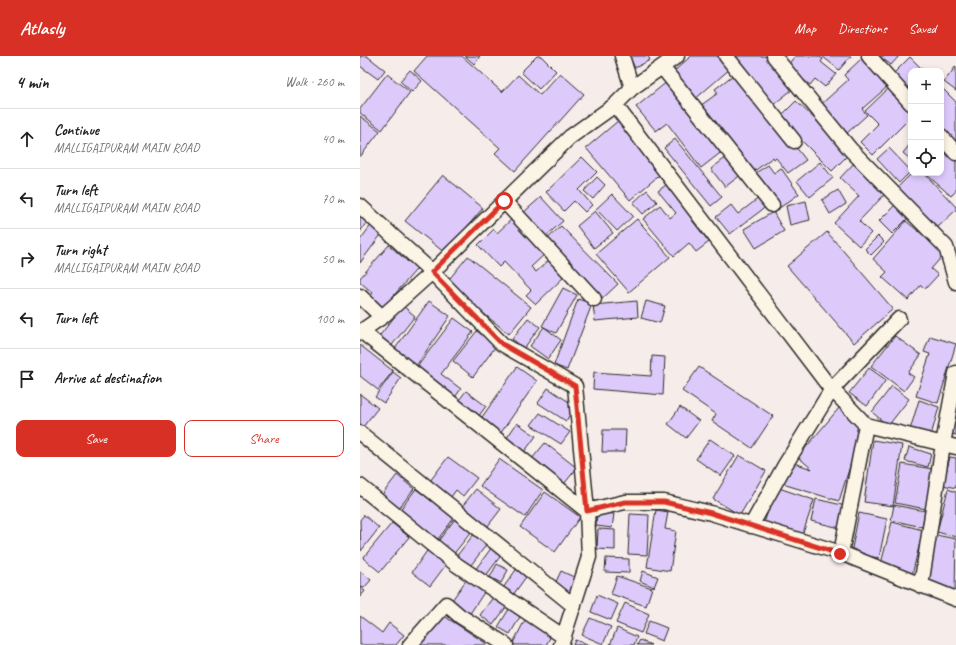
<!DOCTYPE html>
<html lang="en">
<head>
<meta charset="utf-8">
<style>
  :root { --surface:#fff; --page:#f2f2f2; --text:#202124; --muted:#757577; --line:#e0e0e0; --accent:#d93025 }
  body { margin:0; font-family:Caveat,sans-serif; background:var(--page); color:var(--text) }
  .controls { position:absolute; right:12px; top:12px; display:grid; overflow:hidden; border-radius:8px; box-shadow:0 2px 6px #0003 }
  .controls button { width:36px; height:36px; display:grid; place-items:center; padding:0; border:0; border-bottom:1px solid var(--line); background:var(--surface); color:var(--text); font:20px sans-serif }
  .stop { position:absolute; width:12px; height:12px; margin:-9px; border:3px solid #d93025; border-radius:50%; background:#fff }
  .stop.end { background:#d93025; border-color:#fff; box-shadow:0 1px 4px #0008 }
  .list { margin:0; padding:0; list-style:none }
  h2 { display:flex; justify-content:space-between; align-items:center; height:52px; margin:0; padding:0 16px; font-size:17px }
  h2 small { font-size:13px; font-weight:400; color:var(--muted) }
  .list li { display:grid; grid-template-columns:26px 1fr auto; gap:12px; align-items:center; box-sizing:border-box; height:60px; padding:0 16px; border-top:1px solid var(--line) }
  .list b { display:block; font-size:15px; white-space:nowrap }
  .list p { margin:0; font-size:13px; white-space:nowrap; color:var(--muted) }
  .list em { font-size:13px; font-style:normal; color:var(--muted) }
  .actions { display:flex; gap:8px; padding:12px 16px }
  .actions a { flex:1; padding:9px 0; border:1px solid var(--accent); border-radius:8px; text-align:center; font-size:14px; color:var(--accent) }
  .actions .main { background:var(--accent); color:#fff }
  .icon { flex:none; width:22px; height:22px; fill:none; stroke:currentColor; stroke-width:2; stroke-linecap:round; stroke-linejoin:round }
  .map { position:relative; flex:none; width:596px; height:589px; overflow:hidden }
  header { display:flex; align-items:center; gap:24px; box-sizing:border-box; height:56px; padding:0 20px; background:var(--accent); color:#fff }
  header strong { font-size:19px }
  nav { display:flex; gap:22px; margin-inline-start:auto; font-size:14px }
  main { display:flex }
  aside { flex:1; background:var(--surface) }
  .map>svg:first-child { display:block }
</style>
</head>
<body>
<header>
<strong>Atlasly</strong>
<nav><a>Map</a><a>Directions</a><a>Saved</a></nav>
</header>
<main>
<aside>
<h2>4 min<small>Walk · 260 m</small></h2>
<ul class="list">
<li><svg class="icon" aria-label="ahead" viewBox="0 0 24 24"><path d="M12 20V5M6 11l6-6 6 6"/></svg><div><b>Continue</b><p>MALLIGAIPURAM MAIN ROAD</p></div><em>40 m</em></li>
<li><svg class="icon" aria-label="left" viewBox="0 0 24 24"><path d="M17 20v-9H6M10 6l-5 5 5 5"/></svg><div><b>Turn left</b><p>MALLIGAIPURAM MAIN ROAD</p></div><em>70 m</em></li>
<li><svg class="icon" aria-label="right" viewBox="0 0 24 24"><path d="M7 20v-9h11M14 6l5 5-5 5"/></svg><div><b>Turn right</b><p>MALLIGAIPURAM MAIN ROAD</p></div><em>50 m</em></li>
<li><svg class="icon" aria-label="left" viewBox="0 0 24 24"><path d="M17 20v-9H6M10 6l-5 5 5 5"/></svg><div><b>Turn left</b></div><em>100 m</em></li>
<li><svg class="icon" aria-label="arrive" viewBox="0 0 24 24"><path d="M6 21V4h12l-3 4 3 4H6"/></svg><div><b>Arrive at destination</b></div></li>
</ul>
<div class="actions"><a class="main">Save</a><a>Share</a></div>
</aside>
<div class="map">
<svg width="596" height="589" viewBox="0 0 596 589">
  <rect width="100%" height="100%" fill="#f6ece9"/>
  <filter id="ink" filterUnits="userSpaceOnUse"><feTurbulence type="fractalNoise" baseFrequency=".025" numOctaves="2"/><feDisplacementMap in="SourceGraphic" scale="8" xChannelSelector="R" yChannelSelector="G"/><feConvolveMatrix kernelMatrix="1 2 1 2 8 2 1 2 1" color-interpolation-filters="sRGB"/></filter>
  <g filter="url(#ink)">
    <path fill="#ddcafb" stroke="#2b2b2b" d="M0 0H7L25 14 18 23 0 10Z
      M67 0H102L142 36 158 19 180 39 200 17 224 38 155 115 135 97 140 92 54 15Z
      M105 0H120L114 8Z
      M177 0H181L196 15 179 33 161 16Z
      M269 0H288L290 4 275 12Z
      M331 0H361L371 12 334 44 312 17Z
      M371 0H405L433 33 413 49Z
      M435 0H458L463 3 461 6 476 18 465 31 455 23 450 29 427 10Z
      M462 0H491L479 14Z
      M519 0H539L531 9Z
      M550 1 564 15H551V41L530 21Z
      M501 3 527 31 502 53 507 59 487 77 469 56 458 51 488 24 484 19Z
      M596 10V35L584 26Z
      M50 14 62 25 52 36 40 25Z
      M377 16 446 104 428 117 416 102 414 103 413 101 392 117 340 50 358 37 355 33Z
      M27 18 50 36 22 74 0 57V53Z
      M308 25 364 94 341 112 307 67 296 75 276 51Z
      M530 31 539 44 551 56V61L513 99 500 86 518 68 505 55Z
      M581 31 596 46V85L581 70Z
      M436 45 490 97 472 115 419 62Z
      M0 60 20 75 0 101Z
      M259 64 303 116 270 144 226 92Z
      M315 83 362 141 351 150 304 92Z
      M551 87V104L543 97Z
      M581 87 596 101V135L591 140 565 117H581Z
      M529 92 551 115 539 127 517 103Z
      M368 100 382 118 365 131 351 113Z
      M222 101 237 116 219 134 232 149 225 156 214 145 204 155 186 136Z
      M460 106 473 122 450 141 437 125Z
      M495 106 527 136 499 165 511 177 499 190 474 167 499 140 480 122Z
      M408 109 414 117 421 112 439 138 418 153 394 118Z
      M552 117H564L596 151V154L577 172 538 131Z
      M83 119 123 152 85 197 45 165Z
      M237 121 245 129 233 143 224 135Z
      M310 126 337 158 331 163 349 186 336 196 329 187 314 200 283 163 300 149 310 162 316 157 298 135Z
      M287 134 297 146 283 158 273 147Z
      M478 134 486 148 470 158 462 144Z
      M252 138 273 160 257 175 236 153Z
      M181 141 203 165 185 181 163 157Z
      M400 141 407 150 370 178 356 161 371 149 378 158Z
      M446 145 450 164 430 169 426 150Z
      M536 148 549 161 532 178 519 165Z
      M0 154 10 161 0 176Z
      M235 155 253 177 234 192 217 170Z
      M413 156 424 175 396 192 384 173Z
      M153 162 187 196 171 211 176 216 191 202 207 218 176 248 166 239 171 234 144 206 139 211 118 189 134 173 137 177Z
      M277 163 310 201 269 236 236 198Z
      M546 165 585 197 571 213 578 219 565 233 561 229 548 244 522 221 527 216 513 203Z
      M12 168 23 176 0 207V184Z
      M201 170 258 228 242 243 185 185Z
      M467 176 533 253 494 287 427 210Z
      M518 180 524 186 511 199 505 193Z
      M29 189 48 206 52 201 61 208 23 252 10 241 13 237 0 226V222Z
      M108 200 171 251 149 278 86 227Z
      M203 232 217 239 196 277 182 270Z
      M218 243 232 248 207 314 194 309Z
      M69 245 90 260 54 313 32 297Z
      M277 245 278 261 235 265 233 249Z
      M286 245 305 250 300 267 281 262Z
      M43 250 55 260 29 293 17 283Z
      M94 262 113 276 81 318 101 333 93 344 54 315Z
      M168 262 180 271 164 292 152 283Z
      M184 271 201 284 188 303 170 290Z
      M117 275 136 290 113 321 93 305Z
      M535 280 561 299 548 317 554 321 544 335 511 310Z
      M570 280 596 288 578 347 556 340 570 298 564 296Z
      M0 289 33 315 18 334 0 320Z
      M292 300 305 301 303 339 233 333 234 316 291 320Z
      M157 311 177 325 140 378 120 364Z
      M339 311 413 360 392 392 352 365 356 358 322 335Z
      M509 312 526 324 507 350 489 337Z
      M33 316 41 322 24 347 15 341Z
      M532 330 549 343 528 370 512 356Z
      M188 332 215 350 206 365 178 347Z
      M106 335 126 350 116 364 96 348Z
      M0 338 18 352 2 372 0 370Z
      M559 344 579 351 570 383 549 377Z
      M320 351 339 365 326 382 308 368Z
      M479 352 502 372 479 445 426 429 423 426 434 407 452 413 438 401Z
      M596 353V379L591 378Z
      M180 357 210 376 201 388 171 369Z
      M157 367 176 380 162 399 144 386Z
      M243 374H266L265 396H242Z
      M350 383 375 400 361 420 336 403Z
      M513 384 542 389 533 450 504 446Z
      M185 387 217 412 204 428 171 404Z
      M549 391 571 398 568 411 545 405Z
      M379 399 406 415 380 459 353 443Z
      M88 401 117 422 103 440 96 434 88 445 67 429Z
      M590 401 596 402V432L583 429Z
      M139 403 183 434 165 461 120 430Z
      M542 408 573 413 566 453 535 447Z
      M37 419 54 433 38 453 21 440Z
      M416 431 454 444 442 480 404 467Z
      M56 433 94 462 78 483 39 455Z
      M116 433 141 453 124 475 100 453Z
      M588 433 596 436V481L577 476Z
      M185 436 220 461 195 496 160 471Z
      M456 443 486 450 480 472 451 465Z
      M534 449 565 455 562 471 531 464Z
      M296 454 308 456 305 473 316 475 310 515 287 511Z
      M237 457 254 458 252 472 236 470Z
      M499 457 527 463 519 502 491 497Z
      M270 458 289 459 287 499 268 498Z
      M4 459 19 472 1 495 0 464Z
      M95 463 112 475 92 500 76 488Z
      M532 466 563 474 552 519 520 511Z
      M32 467 49 481 20 516 3 502Z
      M238 473 255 474V494L237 493Z
      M114 478 127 488 108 513 95 502Z
      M576 479 596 483 595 535 566 529Z
      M132 491 142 498 125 521 115 514Z
      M69 492 88 506 70 530 52 516Z
      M246 502 269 503V517L245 516Z
      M137 508 148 514 141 527 130 521Z
      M158 511 168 518 153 539 143 532Z
      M0 515 11 524 4 532 0 529Z
      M201 515 216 522 208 540 193 532Z
      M283 515 298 521 294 531 280 525Z
      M109 520 127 532 109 559 90 547Z
      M257 520 292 532 286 550 251 538Z
      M0 531 5 535 0 541Z
      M237 539 258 548 251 564 231 556Z
      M134 540 147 550 133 569 120 559Z
      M265 547 289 558 281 577 256 567Z
      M149 553 160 561 150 578 138 571Z
      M81 558 127 588 126 589H60Z
      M0 560 22 577 29 567 44 579 36 589H0Z
      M166 562 193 576 186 589H152Z
      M230 562 251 571 243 588 222 579Z
      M289 565 307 572 302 585 284 578Z
      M257 572 277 581 274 589H250Z
      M215 584 229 589H213Z
      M280 584 291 589H277Z"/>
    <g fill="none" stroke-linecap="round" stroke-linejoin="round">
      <g stroke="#2b2b2b" stroke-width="17">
        <path id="street" d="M366 0 434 85
          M414 0 490 93 586 191 596 226
          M509 0 551 47
          M302 11 412 149
          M272 32 317 0
          M255 49 468 329 506 369 596 391
          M581 80 596 97
          M144 145 234 243
          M0 150 72 216 22 261 0 276
          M0 240 22 261
          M1 275 227 455 265 446H304L351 457 481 497 596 543
          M0 377 214 550
          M0 430 97 509 204 581
          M391 470 425 409 472 333 539 263
          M481 497 506 369
          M561 530 583 388 596 317
          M50 589 86 548 100 560 146 589
          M201 589 229 501 227 455 215 330 142 288 72 216 210 81 255 49 272 32 262 0"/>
      </g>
      <use href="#street" stroke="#fcf5e5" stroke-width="14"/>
    </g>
  </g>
  <g fill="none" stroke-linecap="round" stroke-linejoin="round" filter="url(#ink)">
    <path stroke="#d93025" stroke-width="5" d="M144 145 72 216 142 288 215 330 227 455 265 446H304L351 457 480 498"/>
  </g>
</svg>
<div class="controls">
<button>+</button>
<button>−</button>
<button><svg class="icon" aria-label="locate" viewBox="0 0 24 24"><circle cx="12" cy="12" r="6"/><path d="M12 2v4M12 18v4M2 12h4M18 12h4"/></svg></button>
</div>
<div class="stop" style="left:144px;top:145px"></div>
<div class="stop end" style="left:480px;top:498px"></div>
</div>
</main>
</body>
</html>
